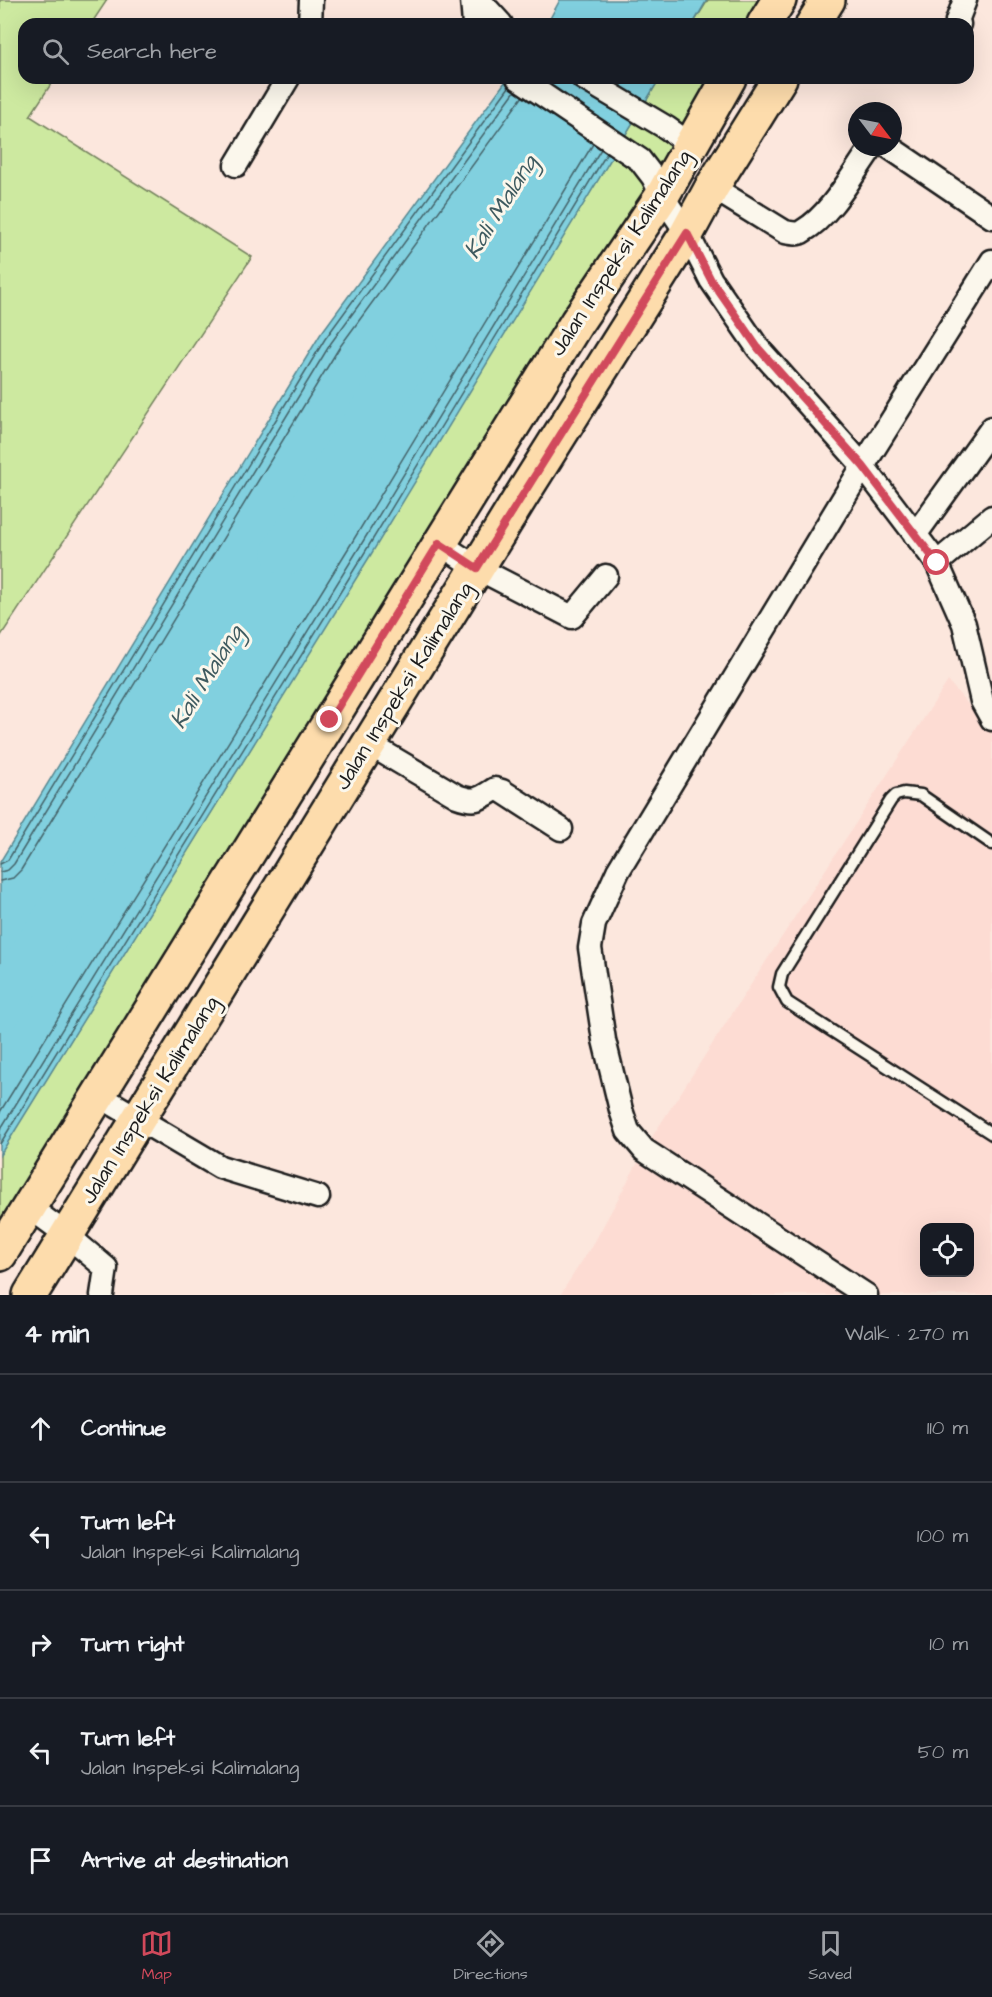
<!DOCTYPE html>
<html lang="en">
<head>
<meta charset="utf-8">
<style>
  :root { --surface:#171b24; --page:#20242c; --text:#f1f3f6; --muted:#9ea1a6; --line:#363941; --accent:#d1495b }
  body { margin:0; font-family:"Architects Daughter",sans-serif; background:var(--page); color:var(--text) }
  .controls { position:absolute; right:18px; bottom:18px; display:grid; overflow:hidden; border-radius:12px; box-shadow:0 6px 24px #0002 }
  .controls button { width:54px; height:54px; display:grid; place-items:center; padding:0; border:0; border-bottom:2px solid var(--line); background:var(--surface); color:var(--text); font:30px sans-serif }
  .compass { position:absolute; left:848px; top:102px; width:54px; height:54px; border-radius:50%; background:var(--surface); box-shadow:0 6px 24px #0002; rotate:122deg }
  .stop { position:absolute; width:18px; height:18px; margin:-14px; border:4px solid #d1495b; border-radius:50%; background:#fff }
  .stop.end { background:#d1495b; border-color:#fff; box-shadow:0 2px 6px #0008 }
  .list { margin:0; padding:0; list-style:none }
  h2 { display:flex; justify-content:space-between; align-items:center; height:78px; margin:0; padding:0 24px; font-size:26px }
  h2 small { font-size:20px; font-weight:400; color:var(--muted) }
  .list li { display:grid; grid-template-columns:39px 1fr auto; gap:18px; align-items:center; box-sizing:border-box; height:108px; padding:0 24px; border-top:2px solid var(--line) }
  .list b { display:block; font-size:22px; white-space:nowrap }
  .list p { margin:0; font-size:20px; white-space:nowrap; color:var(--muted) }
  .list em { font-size:20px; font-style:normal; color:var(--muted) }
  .icon { flex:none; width:33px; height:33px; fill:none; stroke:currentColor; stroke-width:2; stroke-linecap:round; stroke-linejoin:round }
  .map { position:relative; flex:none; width:992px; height:1295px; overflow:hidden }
  .search { position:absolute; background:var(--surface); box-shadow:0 6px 24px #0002; left:18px; right:18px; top:18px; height:66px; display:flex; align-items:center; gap:15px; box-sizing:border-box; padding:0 21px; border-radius:18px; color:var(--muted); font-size:22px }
  .sheet { height:618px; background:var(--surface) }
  nav { display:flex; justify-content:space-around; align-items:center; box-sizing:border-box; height:84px; border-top:2px solid var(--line); background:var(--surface); font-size:16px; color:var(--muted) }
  nav a { display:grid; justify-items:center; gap:3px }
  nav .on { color:var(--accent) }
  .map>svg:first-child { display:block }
</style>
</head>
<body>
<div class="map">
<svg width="992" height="1295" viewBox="0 0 992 1295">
  <rect width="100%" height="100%" fill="#fce7dd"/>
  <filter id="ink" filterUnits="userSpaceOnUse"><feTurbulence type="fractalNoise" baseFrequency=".0167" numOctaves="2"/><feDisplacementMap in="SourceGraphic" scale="12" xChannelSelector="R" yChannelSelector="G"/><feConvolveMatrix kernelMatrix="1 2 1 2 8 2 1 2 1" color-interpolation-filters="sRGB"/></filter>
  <g filter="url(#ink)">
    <path fill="#fddcd3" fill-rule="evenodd" d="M948 681 992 732V1295H560L595 1241 650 1140ZM924 1228H970V1272H924Z"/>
    <path fill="#cde9a0" stroke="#74825e" stroke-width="1.5" d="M0 0H107L91 24H24V78H55L30 116 252 257 0 637Z
      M708 0H779L764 24H693Z
      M660 78H729L0 1253V1154L240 766Z"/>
    <path fill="#81d0df" stroke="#598891" stroke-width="1.5" d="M560 0H707L693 24H547Z
      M508 78H660L370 556 0 1155V862L320 335Z"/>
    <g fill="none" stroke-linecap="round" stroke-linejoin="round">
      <path stroke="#44646a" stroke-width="1.5" d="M0 864 8 860 325 339 509 87
        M0 872 8 870 14 864 331 343 515 91
        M0 881 13 878 21 870 339 348 523 96
        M0 1112 351 544 593 144
        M0 1130 359 548 601 149
        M0 1144 365 552 607 153"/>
      <path stroke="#81d0df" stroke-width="46" d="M285 552 414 346
        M0 1008 122 813"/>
      <g stroke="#1c1c1c" stroke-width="15">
        <path id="service" d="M992 844 921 795 904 793 896 795 891 800 782 974 779 987 787 1002 992 1134"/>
      </g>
      <g stroke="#1c1c1c" stroke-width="27">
        <path id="minor" d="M472 0 474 24
          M479 0 501 24
          M310 24 311 0
          M959 24 957 21 965 0
          M518 78 640 160 653 177 662 196 687 233 711 280 758 348 863 466 937 563 964 624 982 701 992 719
          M583 78 667 128 691 145
          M889 147 992 217
          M236 165 288 78
          M712 187 785 232C791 233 798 235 803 231 831 215 853 173 872 147
          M915 535 992 428
          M439 543 477 568 572 617 606 576
          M937 563 992 517
          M369 744 457 796C476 803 479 799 495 789L502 791 561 829
          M98 1095 220 1167 318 1197
          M29 1207 67 1235 106 1268 102 1295
          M866 1295 644 1150 628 1131 621 1110 604 1040 590 948 594 924 618 871 863 466 992 261"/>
      </g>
      <g stroke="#1c1c1c" stroke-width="38">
        <path id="primary" d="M764 24 779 0
          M813 24 828 0
          M0 1254 577 322 662 196 729 78
          M30 1295 522 495 687 233 712 187 780 78"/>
      </g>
      <use href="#service" stroke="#fbf7ec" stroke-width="10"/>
      <use href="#minor" stroke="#fbf7ec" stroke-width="22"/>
      <use href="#primary" stroke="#fddcac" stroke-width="33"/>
    </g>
  </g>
  <g fill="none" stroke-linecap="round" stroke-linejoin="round" filter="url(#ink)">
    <path stroke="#d1495b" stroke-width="8" d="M330 720 439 543 477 568 687 233 711 280 758 348 863 466 937 563"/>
  </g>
  <g text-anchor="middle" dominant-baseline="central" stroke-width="6" stroke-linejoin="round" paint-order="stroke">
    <g font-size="22" fill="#1c1c1c" stroke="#fbf7ec">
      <text transform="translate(621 253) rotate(-57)">Jalan Inspeksi Kalimalang</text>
      <text transform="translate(404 686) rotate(-58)">Jalan Inspeksi Kalimalang</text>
      <text transform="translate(150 1100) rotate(-58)">Jalan Inspeksi Kalimalang</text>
    </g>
    <g font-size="24" font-style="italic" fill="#3f5b60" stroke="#fbf7ec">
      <text transform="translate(501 207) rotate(-58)">Kali Malang</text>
      <text transform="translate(207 677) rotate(-58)">Kali Malang</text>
    </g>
  </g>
</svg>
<div class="controls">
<button><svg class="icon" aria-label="locate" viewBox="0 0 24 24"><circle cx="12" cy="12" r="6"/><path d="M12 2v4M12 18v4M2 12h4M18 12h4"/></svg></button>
</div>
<svg class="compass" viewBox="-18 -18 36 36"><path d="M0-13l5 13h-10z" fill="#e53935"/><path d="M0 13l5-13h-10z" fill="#9ea1a6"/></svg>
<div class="stop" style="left:937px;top:563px"></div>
<div class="stop end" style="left:330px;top:720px"></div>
<div class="search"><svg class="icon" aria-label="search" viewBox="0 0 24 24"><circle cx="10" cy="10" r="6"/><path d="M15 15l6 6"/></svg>Search here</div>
</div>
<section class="sheet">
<h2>4 min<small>Walk · 270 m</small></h2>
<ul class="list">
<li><svg class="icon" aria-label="ahead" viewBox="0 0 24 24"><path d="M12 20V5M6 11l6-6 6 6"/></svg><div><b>Continue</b></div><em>110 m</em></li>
<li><svg class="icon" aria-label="left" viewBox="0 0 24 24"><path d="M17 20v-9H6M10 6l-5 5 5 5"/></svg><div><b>Turn left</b><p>Jalan Inspeksi Kalimalang</p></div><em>100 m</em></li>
<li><svg class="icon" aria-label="right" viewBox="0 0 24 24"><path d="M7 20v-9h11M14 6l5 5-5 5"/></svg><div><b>Turn right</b></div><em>10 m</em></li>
<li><svg class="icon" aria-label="left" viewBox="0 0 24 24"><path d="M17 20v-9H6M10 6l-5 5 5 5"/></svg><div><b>Turn left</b><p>Jalan Inspeksi Kalimalang</p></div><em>50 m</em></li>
<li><svg class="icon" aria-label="arrive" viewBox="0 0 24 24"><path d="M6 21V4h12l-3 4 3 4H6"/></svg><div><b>Arrive at destination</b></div></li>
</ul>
</section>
<nav>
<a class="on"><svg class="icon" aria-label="map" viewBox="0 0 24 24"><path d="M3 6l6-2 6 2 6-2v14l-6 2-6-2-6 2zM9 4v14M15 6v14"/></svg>Map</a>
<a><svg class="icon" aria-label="directions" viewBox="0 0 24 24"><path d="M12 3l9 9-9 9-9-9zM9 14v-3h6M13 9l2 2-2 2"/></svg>Directions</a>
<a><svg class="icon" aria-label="saved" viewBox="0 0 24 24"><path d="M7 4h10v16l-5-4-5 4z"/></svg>Saved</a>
</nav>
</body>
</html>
